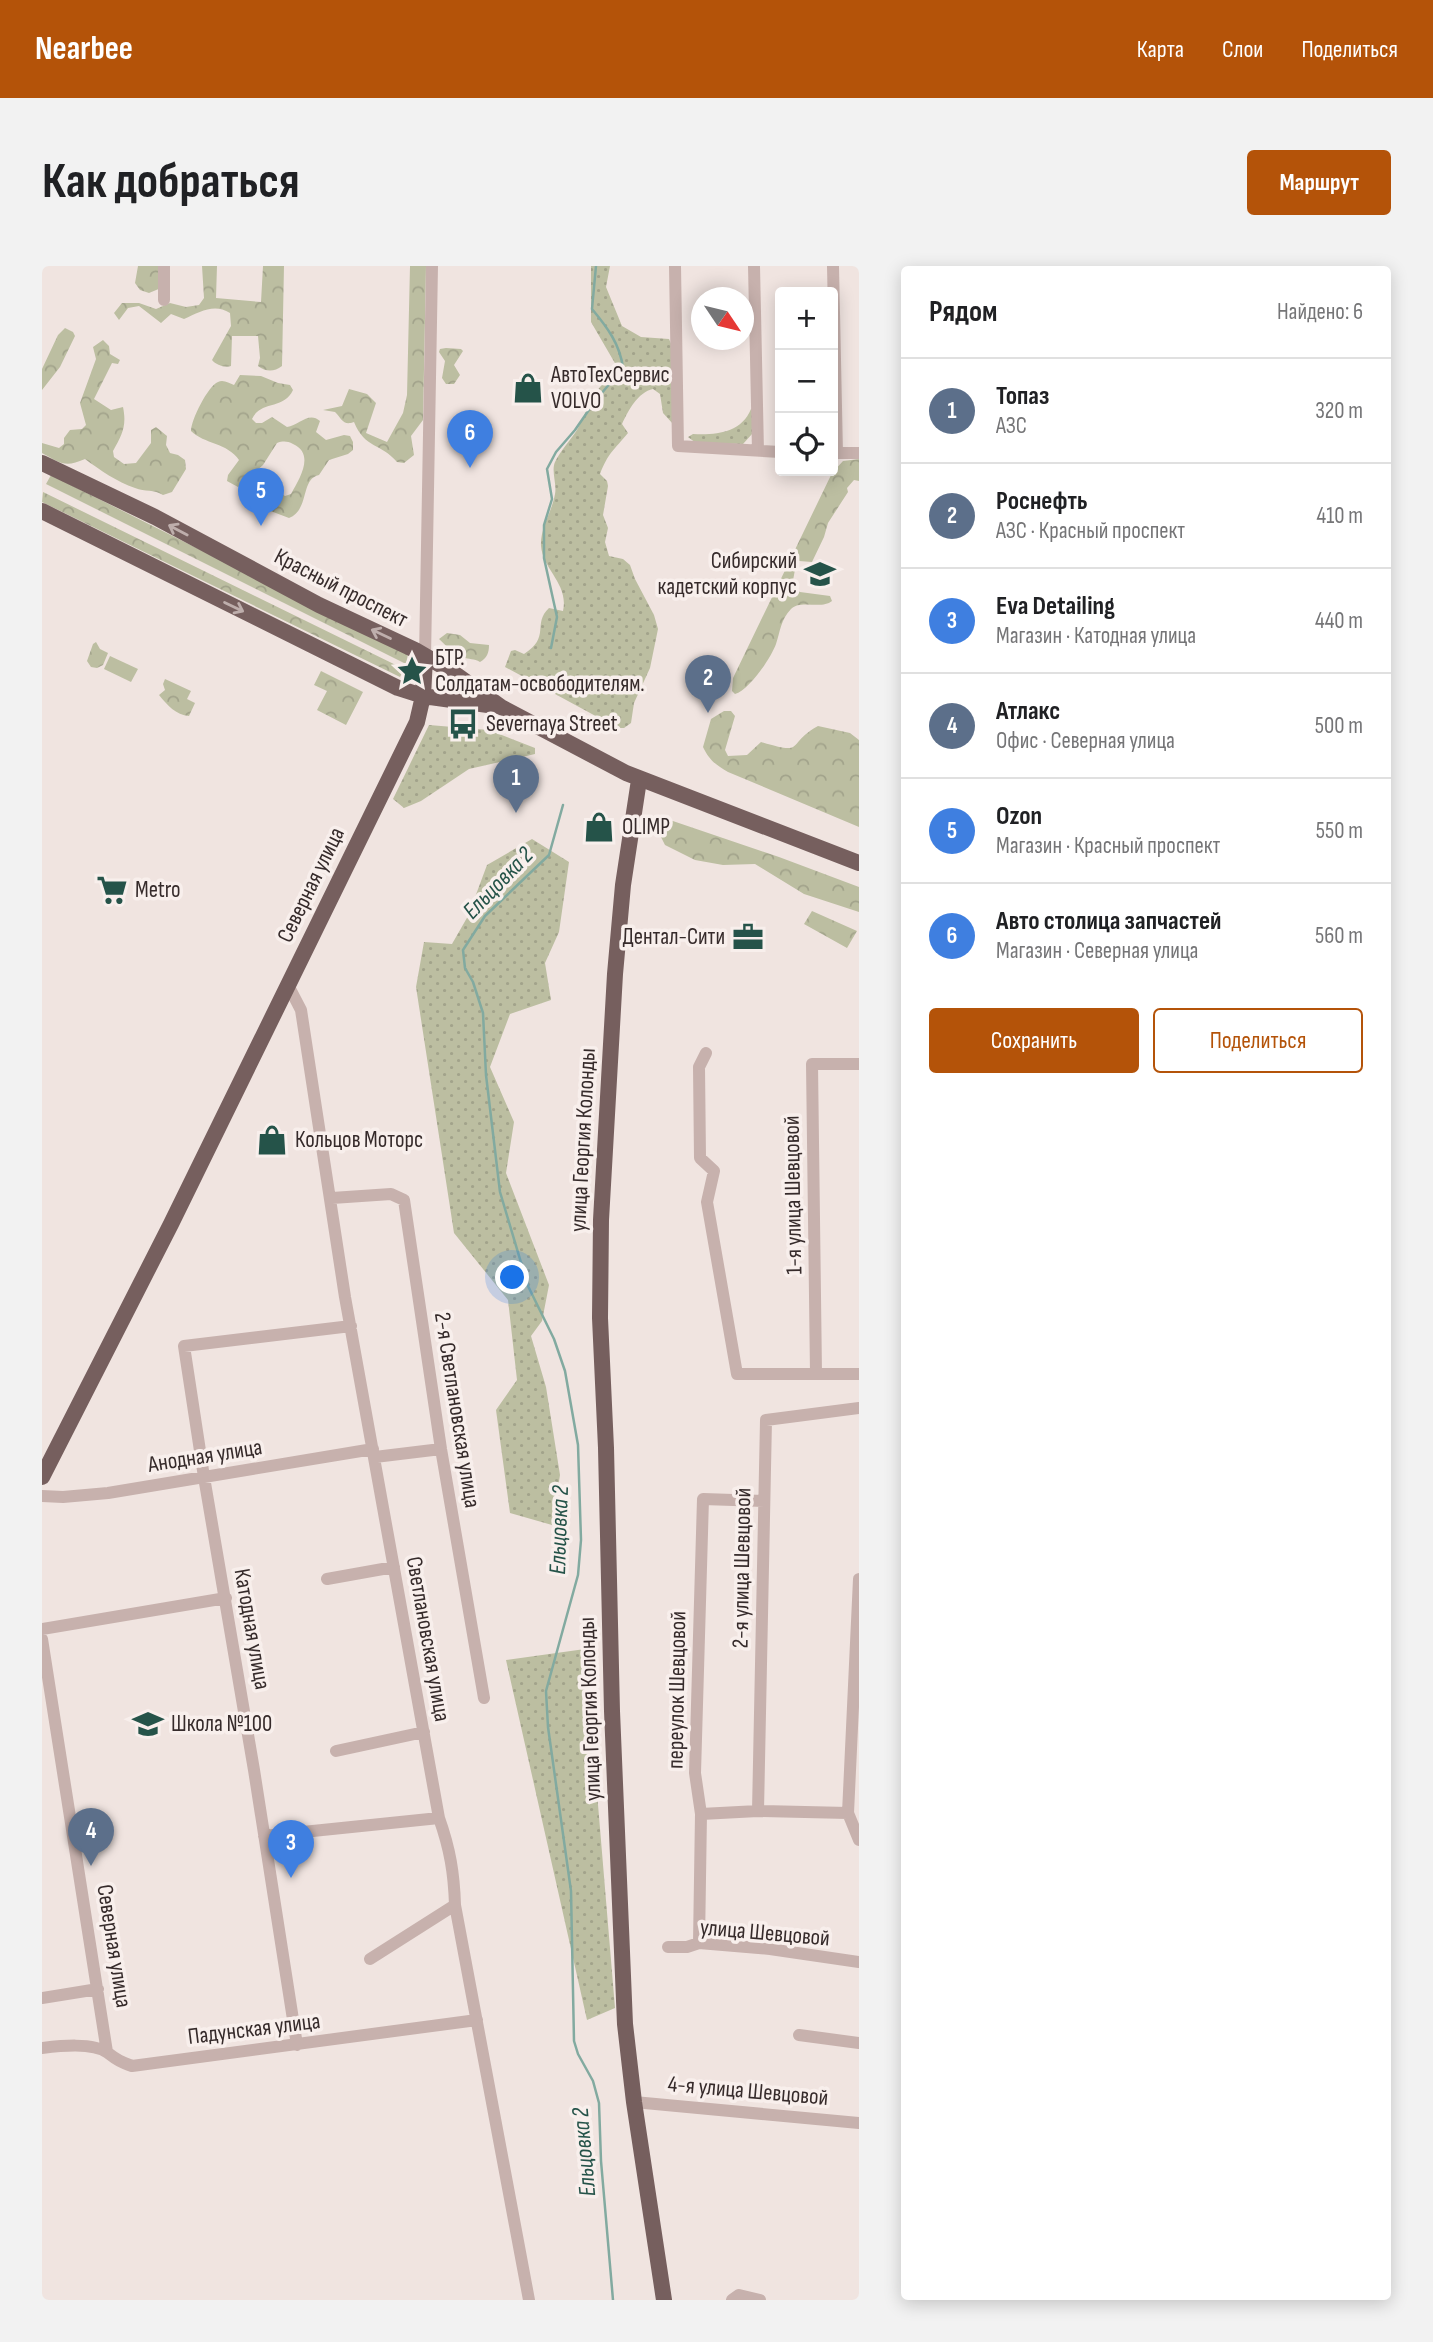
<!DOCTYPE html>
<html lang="ru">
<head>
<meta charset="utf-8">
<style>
  :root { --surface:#fff; --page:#f2f2f2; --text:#202124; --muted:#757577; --line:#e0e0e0; --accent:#b45309 }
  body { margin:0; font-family:"Sofia Sans Condensed",sans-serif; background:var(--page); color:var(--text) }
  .controls { position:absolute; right:21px; top:21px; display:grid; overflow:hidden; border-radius:7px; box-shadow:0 4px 18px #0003 }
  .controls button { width:63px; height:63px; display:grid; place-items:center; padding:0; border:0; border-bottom:2px solid var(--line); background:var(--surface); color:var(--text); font:35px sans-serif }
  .compass { position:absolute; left:649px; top:21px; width:63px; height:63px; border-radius:50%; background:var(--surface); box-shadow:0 4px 18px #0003; rotate:125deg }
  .you { position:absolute; left:471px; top:1012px; width:24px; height:24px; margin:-18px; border:5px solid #fff; border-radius:50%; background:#1a73e8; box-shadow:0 0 0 10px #1a73e833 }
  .badge { display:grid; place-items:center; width:46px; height:46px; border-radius:50%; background:var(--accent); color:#fff; font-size:23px; font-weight:700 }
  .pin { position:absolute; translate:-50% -58px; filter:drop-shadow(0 2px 4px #0008) }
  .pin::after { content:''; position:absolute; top:37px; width:24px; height:21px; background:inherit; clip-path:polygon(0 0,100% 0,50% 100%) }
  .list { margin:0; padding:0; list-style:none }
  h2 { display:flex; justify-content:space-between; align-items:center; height:91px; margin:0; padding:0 28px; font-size:30px }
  h2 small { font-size:23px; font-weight:400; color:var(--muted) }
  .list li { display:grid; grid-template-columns:46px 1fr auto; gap:21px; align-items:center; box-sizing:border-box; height:105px; padding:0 28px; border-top:2px solid var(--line) }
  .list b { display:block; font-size:26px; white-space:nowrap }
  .list p { margin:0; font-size:23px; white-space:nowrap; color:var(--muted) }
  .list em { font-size:23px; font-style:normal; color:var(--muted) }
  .actions { display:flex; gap:14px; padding:21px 28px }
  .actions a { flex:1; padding:16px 0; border:2px solid var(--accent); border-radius:7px; text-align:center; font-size:24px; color:var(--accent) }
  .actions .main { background:var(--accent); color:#fff }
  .icon { flex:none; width:38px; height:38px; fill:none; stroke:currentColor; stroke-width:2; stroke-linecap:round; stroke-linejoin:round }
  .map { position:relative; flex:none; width:817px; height:2034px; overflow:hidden; border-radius:7px }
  header { display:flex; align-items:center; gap:42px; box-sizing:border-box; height:98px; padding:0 35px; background:var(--accent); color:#fff }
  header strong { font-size:33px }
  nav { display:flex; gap:38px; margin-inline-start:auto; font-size:24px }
  .intro { display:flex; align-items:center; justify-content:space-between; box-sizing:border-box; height:168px; padding:0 42px }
  h1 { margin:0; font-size:49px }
  .button { padding:18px 32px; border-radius:7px; background:var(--accent); color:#fff; font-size:24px; font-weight:700 }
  main { display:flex; gap:42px; padding:0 42px }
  aside { flex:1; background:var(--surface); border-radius:7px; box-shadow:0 4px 18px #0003 }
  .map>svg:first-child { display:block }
</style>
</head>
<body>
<header>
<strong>Nearbee</strong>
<nav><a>Карта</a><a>Слои</a><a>Поделиться</a></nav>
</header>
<div class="intro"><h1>Как добраться</h1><a class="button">Маршрут</a></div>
<main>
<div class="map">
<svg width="817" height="2034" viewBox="0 0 817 2034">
  <defs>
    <pattern id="grass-dots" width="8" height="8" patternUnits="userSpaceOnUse" patternTransform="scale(1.75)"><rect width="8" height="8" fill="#bcbea1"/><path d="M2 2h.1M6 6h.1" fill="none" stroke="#a2a38b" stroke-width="1.8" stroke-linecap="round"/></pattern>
    <pattern id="forest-crowns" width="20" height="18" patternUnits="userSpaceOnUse" patternTransform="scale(1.75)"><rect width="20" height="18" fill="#bcbea1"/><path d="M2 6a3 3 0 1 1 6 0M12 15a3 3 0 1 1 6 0" fill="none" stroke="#a2a38b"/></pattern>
  </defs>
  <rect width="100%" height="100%" fill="#f0e4e0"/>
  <path fill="url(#grass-dots)" d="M549 0H568L564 21 580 60 599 71 627 73 631 82V158L621 147 618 128 611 123C596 126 586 145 580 158L586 167C572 184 566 187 558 208L565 215 566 220 561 249 566 262 563 276 567 290 581 293 588 299 593 313 612 349 616 363 608 402 592 437 589 457 582 462H567L561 454 463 401 469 385 473 384 482 388C509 371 490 358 507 342L521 345C527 318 501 304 499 280 498 262 510 246 513 228 515 218 509 205 513 196 518 185 528 175 535 164 543 151 553 116 571 112 574 111 578 112 581 111L549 56Z
    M712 142 710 168 701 178 654 177 646 171 651 168C675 169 699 167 709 143Z
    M387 459 447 464 493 482V488L427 503 379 535 362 542 351 533Z
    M490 573 527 596 517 666 503 697 509 734 468 748 448 801 472 856 464 907 507 1019 500 1055 489 1070 504 1121 518 1209 510 1259 468 1247 454 1144 475 1114 466 1034 412 967 374 721 382 676 410 678 426 650 445 599Z
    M543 1383 573 1742 545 1754 464 1394Z"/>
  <path fill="url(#forest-crowns)" d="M96 0H128L119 22 107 27 98 24 93 17Z
    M160 0H175L174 32 219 36 221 0H242L240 100C232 106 224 106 216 100L218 92 216 70H190L189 100C183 102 174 99 170 94L189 60 188 47C172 37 158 46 142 53L129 48 119 57 97 40 86 42 77 54 72 47 80 37H97L114 43 128 37 144 41 157 39 162 32Z
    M368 0H384L381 154 369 170 372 189 362 197 355 196C339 177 323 183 312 156 301 160 300 153 293 146L281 144 300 140 307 123 325 128 334 137 324 167 345 176 361 147 365 129Z
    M23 62 31 66 33 70 18 101 0 124V103L16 69Z
    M61 74 67 80 68 88 78 94 76 98 70 97 52 133 69 144 81 141C85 160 80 169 71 185L72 191 82 198 94 197 109 177V164L114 161 125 170 124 179 128 187 136 189 143 194 144 203 130 226 121 229C112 223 103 226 93 222 75 216 58 204 43 193 23 202 18 197 0 187V177L17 182 22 178V172L28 164 40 163 44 159 38 137 54 93 51 81Z
    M404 82 419 83 421 85 412 99 418 109 412 118H404L400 112 403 95 397 86 398 83Z
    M198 109 219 110 236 117 248 119 251 124C242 144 219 134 210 153L214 157H220L230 151 245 161C257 159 267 145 278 155L274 166 284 174 302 169 308 170 311 176V184L306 188 287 194 277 209C258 213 268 244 247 252L218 241 205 227V221C220 212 230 222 243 230L249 228C258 212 273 188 251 178 245 175 241 175 235 177L221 199 196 221 185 215 186 209 197 194C186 177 162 178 149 165 149 154 166 120 176 116 181 113 187 117 192 119Z
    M817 193V215L812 214 805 222 806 226 786 257 782 271 770 296 757 295 754 298 750 320 758 326 788 330 790 335C779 344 759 333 749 343 739 353 738 366 734 378 729 392 707 424 693 428L690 425 691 412 790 207 801 195Z
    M9 209 366 388 364 398 4 218Z
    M1 226 362 403 358 411 0 236Z
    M405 367 418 369 428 377 447 379C447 387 445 392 438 396 432 392 427 394 421 391 412 387 404 380 397 373Z
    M54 376 58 383 66 387 61 399 55 402 49 401 45 395 51 378Z
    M279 405 321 426 304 459 275 444 285 425 272 419Z
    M123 413 149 425 145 433 153 437 147 450C134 449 125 439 117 429L123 424 121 418Z
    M682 445H689L693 450 683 484 686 490 705 489 719 476C765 490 743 478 776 460L808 467 817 474V561L686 506C674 499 667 494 661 481L669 453Z
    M625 553 737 591 817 621V646L762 628 713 598 681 599 653 594 623 579 616 565Z
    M770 645 815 665 805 682 762 658Z"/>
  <path fill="#bcbea1" d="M68 390 96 403 89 416 62 403Z"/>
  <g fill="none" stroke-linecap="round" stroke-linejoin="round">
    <path stroke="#82aaa0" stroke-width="2.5" d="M509 382 515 351 502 292V259L510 233 505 203 514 186 533 164 553 135 581 102C578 78 565 61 550 43L554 0
      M521 539 507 589 443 650 421 684 423 702 431 716 441 747 444 809 458 926 486 1020 512 1073 523 1105 536 1179 539 1274 536 1309 504 1425 506 1461 529 1625 532 1775 536 1788 551 1815 557 1837 559 1895 571 2034"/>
    <path stroke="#c7b1ad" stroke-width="12" d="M633 0 636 180 738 186
      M712 0 716 185
      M791 0 795 187
      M122 34V0
      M791 187H817
      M383 392 390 0
      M246 719 259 744 303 1031 397 1552C408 1583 412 1607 413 1639L487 2034
      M664 787 657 801 658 892 672 905 665 936 695 1108H817
      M290 932 349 928 362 934 399 1183 442 1432
      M774 1107 770 798H817
      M333 1191 399 1183
      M0 1230 21 1231 66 1227 331 1183
      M285 1313 352 1301
      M817 1313 806 1547 817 1574
      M0 1363 184 1332
      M0 1373 65 1786
      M294 1485 382 1466
      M716 1545 724 1154 817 1142
      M659 1548 716 1545 806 1547
      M222 1570 397 1552
      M657 1677 659 1548 653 1507 661 1233 722 1235
      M626 1681H645L657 1677 728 1683 817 1696
      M328 1693 413 1639
      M0 1732 56 1723
      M757 1769 817 1777
      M255 1779 212 1504 162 1211 142 1080 309 1060
      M0 1782C17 1780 51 1776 66 1787 75 1794 79 1796 90 1800L435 1754
      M592 1836 817 1857
      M690 2034 697 2029 718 2034"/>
    <path stroke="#765f5e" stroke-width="16" d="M0 197 113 251 277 339 373 384 409 405 459 441 584 507 817 597
      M0 245 356 422 381 430 453 440
      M597 514 581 619 573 708 559 954 558 1052 564 1182 570 1445 583 1758 592 1836 622 2034
      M0 1211 129 958 375 456 381 430 383 392"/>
  </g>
  <defs><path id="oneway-shaft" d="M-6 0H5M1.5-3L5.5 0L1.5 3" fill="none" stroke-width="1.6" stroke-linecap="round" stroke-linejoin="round" transform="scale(1.75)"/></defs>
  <g stroke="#beaeac">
    <use href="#oneway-shaft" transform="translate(136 264) rotate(-152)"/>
    <use href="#oneway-shaft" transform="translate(192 341) rotate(26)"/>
    <use href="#oneway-shaft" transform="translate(339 368) rotate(-155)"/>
  </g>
  <defs>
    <g id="shop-bare" transform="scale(2.415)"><path d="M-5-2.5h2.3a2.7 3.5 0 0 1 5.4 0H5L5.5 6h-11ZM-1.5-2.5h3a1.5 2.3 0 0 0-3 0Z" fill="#255349" stroke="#f8efec" stroke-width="2.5" paint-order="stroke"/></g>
    <g id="school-bare" transform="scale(2.415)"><path d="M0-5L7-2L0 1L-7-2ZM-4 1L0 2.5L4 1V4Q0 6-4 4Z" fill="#255349" stroke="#f8efec" stroke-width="2.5" paint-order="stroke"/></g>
    <g id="sight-bare" transform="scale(2.415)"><path d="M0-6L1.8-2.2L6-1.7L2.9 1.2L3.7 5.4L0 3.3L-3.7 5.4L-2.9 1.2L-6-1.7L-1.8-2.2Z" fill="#255349" stroke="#f8efec" stroke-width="2.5" paint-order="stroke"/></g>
    <g id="bus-bare" transform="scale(2.415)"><path d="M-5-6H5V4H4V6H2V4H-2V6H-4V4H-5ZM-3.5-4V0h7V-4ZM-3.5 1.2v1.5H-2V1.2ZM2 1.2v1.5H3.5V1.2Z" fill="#255349" stroke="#f8efec" stroke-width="2.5" paint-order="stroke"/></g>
    <g id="supermarket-bare" transform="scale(2.415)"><path d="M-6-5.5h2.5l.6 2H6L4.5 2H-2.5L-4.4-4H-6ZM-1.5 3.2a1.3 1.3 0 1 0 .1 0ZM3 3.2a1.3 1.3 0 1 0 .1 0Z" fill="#255349" stroke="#f8efec" stroke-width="2.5" paint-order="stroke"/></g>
    <g id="office-bare" transform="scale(2.415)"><path d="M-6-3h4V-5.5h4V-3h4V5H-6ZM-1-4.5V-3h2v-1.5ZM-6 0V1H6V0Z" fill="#255349" stroke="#f8efec" stroke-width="2.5" paint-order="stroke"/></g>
  </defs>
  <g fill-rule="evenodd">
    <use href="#shop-bare" x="486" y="122"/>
    <use href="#school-bare" x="778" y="308"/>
    <use href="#sight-bare" x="370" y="405"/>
    <use href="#bus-bare" x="421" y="458"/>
    <use href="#shop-bare" x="557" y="561"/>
    <use href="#supermarket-bare" x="70" y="624"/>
    <use href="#office-bare" x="706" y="671"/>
    <use href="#shop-bare" x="230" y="874"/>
    <use href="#school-bare" x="106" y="1458"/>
  </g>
  <g text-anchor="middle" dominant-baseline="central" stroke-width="7" stroke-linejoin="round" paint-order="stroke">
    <g font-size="23" fill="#362b2b" stroke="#f8efec" text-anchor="start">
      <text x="509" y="109">АвтоТехСервис<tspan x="509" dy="26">VOLVO</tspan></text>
      <text x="755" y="295" text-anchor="end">Сибирский<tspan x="755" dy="26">кадетский корпус</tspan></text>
      <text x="393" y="392">БТР.<tspan x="393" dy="26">Солдатам-освободителям.</tspan></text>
      <text x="444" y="458">Severnaya Street</text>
      <text x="580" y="561">OLIMP</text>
      <text x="93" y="624">Metro</text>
      <text x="683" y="671" text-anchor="end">Дентал-Сити</text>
      <text x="253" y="874">Кольцов Моторс</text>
      <text x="129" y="1458">Школа №100</text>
    </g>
    <g font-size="23" fill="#362b2b" stroke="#f8efec">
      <text transform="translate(299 322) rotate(27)">Красный проспект</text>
      <text transform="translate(269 619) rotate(-64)">Северная улица</text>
      <text transform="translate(541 874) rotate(-87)">улица Георгия Колонды</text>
      <text transform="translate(751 929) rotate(-91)">1-я улица Шевцовой</text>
      <text transform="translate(415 1144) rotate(81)">2-я Светлановская улица</text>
      <text transform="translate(163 1190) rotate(-9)">Анодная улица</text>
      <text transform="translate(700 1302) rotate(-89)">2-я улица Шевцовой</text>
      <text transform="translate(210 1363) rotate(80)">Катодная улица</text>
      <text transform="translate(386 1373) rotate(80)">Светлановская улица</text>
      <text transform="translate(635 1424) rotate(-89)">переулок Шевцовой</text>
      <text transform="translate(548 1443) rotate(-92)">улица Георгия Колонды</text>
      <text transform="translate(723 1667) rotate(5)">улица Шевцовой</text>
      <text transform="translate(72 1680) rotate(81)">Северная улица</text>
      <text transform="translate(212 1763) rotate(-7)">Падунская улица</text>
      <text transform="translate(706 1825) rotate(5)">4-я улица Шевцовой</text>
    </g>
    <g font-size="24" font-style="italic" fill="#255349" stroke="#f8efec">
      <text transform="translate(456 617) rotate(-46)">Ельцовка 2</text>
      <text transform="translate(517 1264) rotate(-88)">Ельцовка 2</text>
      <text transform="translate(542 1886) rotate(-95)">Ельцовка 2</text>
    </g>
  </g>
</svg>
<div class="controls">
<button>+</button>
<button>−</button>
<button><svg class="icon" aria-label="locate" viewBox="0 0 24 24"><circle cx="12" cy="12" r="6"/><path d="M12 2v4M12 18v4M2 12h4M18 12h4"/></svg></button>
</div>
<svg class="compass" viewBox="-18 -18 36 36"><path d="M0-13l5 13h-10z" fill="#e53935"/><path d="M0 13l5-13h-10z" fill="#757577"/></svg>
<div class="you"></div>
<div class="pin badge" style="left:474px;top:547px;background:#5c6f8a">1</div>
<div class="pin badge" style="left:666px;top:447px;background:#5c6f8a">2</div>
<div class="pin badge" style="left:249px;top:1612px;background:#3f7fe0">3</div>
<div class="pin badge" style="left:49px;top:1600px;background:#5c6f8a">4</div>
<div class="pin badge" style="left:219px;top:260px;background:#3f7fe0">5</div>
<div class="pin badge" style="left:428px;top:202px;background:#3f7fe0">6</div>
</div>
<aside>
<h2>Рядом<small>Найдено: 6</small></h2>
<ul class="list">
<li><span class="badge" style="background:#5c6f8a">1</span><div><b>Топаз</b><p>АЗС</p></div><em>320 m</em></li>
<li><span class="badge" style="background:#5c6f8a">2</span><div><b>Роснефть</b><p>АЗС · Красный проспект</p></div><em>410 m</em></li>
<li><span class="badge" style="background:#3f7fe0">3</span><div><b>Eva Detailing</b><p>Магазин · Катодная улица</p></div><em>440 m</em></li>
<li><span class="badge" style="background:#5c6f8a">4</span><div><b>Атлакс</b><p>Офис · Северная улица</p></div><em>500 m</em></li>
<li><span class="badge" style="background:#3f7fe0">5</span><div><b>Ozon</b><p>Магазин · Красный проспект</p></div><em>550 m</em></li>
<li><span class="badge" style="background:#3f7fe0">6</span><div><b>Авто столица запчастей</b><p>Магазин · Северная улица</p></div><em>560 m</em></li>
</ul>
<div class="actions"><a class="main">Сохранить</a><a>Поделиться</a></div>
</aside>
</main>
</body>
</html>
